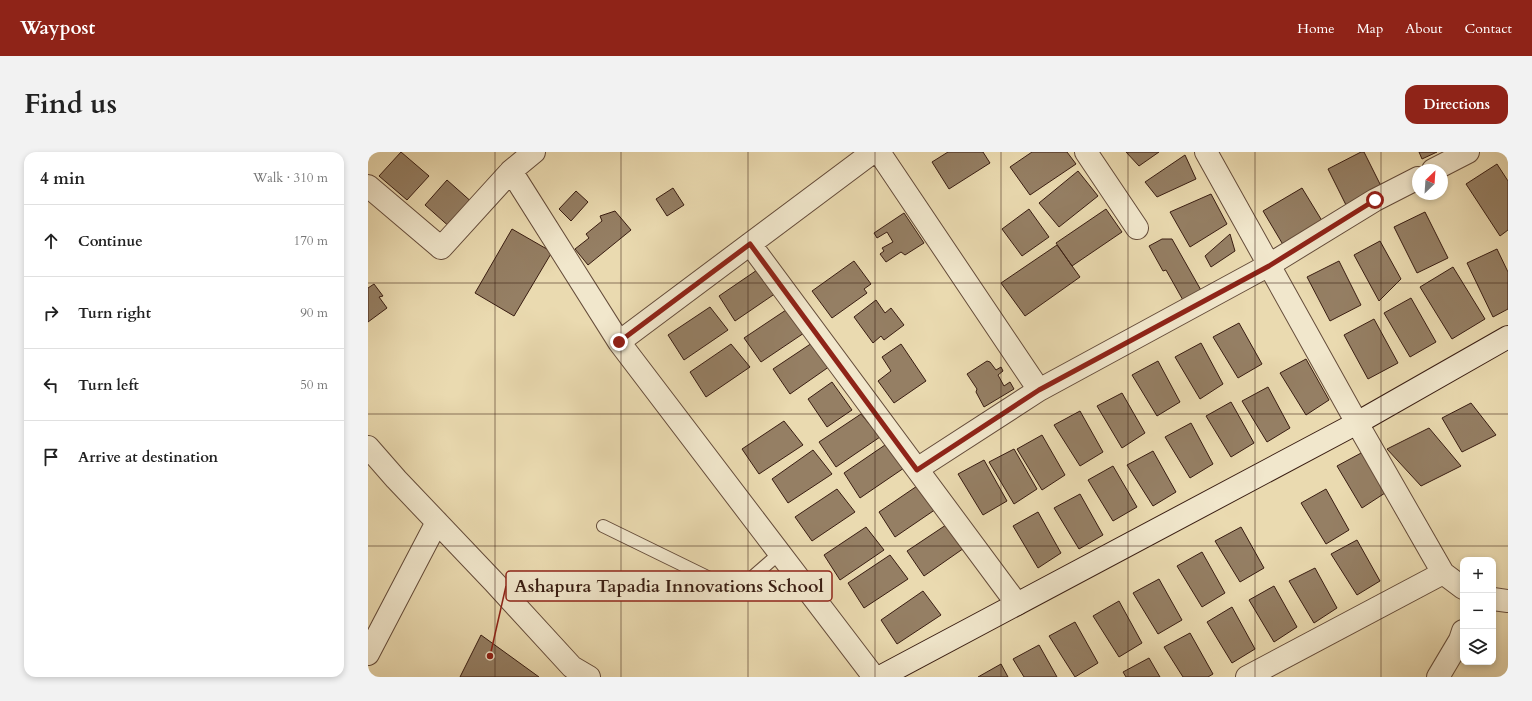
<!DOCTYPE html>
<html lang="en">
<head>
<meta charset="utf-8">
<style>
  :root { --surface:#fff; --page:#f2f2f2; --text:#222; --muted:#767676; --line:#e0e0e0; --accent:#8f2418 }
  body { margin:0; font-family:Cardo,serif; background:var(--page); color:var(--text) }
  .controls { position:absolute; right:12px; bottom:12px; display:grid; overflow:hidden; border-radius:8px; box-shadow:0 2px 6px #0003 }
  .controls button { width:36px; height:36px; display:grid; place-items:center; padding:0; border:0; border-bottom:1px solid var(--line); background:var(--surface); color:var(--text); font:20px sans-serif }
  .compass { position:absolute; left:1044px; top:12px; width:36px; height:36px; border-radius:50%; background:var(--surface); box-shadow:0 2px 6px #0003; rotate:25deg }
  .stop { position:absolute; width:12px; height:12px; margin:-9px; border:3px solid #8f2418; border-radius:50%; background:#fff }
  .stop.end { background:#8f2418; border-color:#fff; box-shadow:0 1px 4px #0008 }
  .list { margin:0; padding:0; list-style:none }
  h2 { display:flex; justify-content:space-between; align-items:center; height:52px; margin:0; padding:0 16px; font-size:17px }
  h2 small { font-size:13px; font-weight:400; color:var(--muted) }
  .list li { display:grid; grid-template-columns:26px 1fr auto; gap:12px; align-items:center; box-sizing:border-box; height:72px; padding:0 16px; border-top:1px solid var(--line) }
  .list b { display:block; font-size:15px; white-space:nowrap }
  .list em { font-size:13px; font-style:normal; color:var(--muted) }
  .icon { flex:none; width:22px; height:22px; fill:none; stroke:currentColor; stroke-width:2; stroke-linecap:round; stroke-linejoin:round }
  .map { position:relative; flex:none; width:1140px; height:525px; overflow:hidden; border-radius:12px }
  header { display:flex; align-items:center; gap:24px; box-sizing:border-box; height:56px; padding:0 20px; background:var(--accent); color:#fff }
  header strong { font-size:19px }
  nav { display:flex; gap:22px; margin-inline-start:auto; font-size:14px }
  .intro { display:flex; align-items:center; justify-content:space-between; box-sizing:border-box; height:96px; padding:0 24px }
  h1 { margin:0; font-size:28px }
  .button { padding:10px 18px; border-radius:12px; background:var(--accent); color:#fff; font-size:14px; font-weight:700 }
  main { display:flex; gap:24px; padding:0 24px }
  aside { flex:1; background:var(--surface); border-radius:12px; box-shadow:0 2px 6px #0003 }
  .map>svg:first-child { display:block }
</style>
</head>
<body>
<header>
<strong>Waypost</strong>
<nav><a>Home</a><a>Map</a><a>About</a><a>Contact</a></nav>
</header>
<div class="intro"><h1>Find us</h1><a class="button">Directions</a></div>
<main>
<aside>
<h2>4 min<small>Walk · 310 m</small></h2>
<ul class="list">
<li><svg class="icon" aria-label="ahead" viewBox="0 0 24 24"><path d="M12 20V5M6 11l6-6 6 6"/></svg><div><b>Continue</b></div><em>170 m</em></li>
<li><svg class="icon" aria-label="right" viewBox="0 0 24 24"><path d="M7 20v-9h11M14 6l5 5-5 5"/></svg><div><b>Turn right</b></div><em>90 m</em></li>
<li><svg class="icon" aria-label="left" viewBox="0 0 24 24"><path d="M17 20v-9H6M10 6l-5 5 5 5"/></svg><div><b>Turn left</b></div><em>50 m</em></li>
<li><svg class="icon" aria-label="arrive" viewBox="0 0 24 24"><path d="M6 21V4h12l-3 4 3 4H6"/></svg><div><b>Arrive at destination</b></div></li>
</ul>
</aside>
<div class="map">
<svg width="1140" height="525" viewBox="0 0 1140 525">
  <rect width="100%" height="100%" fill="#eadab0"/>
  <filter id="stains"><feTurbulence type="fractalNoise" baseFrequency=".005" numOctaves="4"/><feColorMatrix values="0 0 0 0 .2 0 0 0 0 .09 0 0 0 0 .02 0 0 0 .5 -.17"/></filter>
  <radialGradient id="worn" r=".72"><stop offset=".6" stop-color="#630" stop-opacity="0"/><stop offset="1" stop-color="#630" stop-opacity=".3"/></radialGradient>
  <path fill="#957f64" stroke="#391d12" d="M33 0 61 24 39 48 11 24Z
    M580 0H615L622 11 581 37 564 10Z
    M664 0H699L708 12 662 43 642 15Z
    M758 0H791L771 14Z
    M993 0H996L1014 36 978 53 960 17Z
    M1051 0H1069L1054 7Z
    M817 3 828 27 789 45 777 30Z
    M1129 12 1140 29V78L1132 84 1098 32Z
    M710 19 730 44 691 75 671 51Z
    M79 28 106 52 84 77 57 53Z
    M305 36 316 53 299 64 288 47Z
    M934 36 956 72 917 96 895 59Z
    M208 39 220 50 203 69 191 57Z
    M843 42 859 72 822 95 802 60Z
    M661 57 681 85 654 104 634 77Z
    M738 57 754 80 704 114 688 91Z
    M247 59 263 78 220 113 207 97 221 86 218 82 234 69 232 64Z
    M1057 60 1080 106 1049 121 1026 75Z
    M536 61 556 91 537 103 533 100 518 110 512 102 516 99 514 96 525 90 519 80 509 86 506 81Z
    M144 77 184 100 146 164 107 141Z
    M862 82 867 99 843 115 837 104Z
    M794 87H804L838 147 820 157 798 118 795 119 781 94Z
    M1012 89 1033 127 1011 149 986 103Z
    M689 93 712 125 657 164 633 131Z
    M1129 97 1140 120V157L1125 165 1099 111Z
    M486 109 503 132 496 137 499 141 464 166 444 139Z
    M971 109 993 153 962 169 939 125Z
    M1085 115 1117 167 1084 187 1052 135Z
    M392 116 411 139 367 169 351 144Z
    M6 132 15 144 11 145 19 156 0 170V136Z
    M1043 146 1068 190 1042 205 1016 161Z
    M508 148 517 161 523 156 536 173 516 188 513 184 505 191 486 165Z
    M342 155 360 178 316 208 300 183Z
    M418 158 436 181 393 210 376 186Z
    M1006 167 1030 211 1000 227 976 183Z
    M871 171 894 212 870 226 845 185Z
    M447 189 465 212 422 242 405 217Z
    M833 191 855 232 832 247 807 205Z
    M363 192 382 215 338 245 322 220Z
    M533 192 558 229 526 251 510 229 523 219 514 205Z
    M938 207 961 248 938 263 912 221Z
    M619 209 622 210 628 218 633 215 635 219 630 223 636 234 642 230 646 237 616 255 608 240 609 237 599 222Z
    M790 209 812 250 789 264 764 223Z
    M464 230 484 258 459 275 440 247Z
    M900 235 922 276 899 290 874 249Z
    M754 241 777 281 754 296 729 254Z
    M863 250 886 291 863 305 838 264Z
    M1103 251 1128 283 1094 300 1074 266Z
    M712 259 735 300 712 314 686 273Z
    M493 262 512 285 468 315 451 290Z
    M416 269 435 293 391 322 374 297Z
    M823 271 845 312 822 326 797 285Z
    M1061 276 1093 314 1053 334 1019 297Z
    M674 283 697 323 674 338 649 297Z
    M517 293 536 316 492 346 476 321Z
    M646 297 669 337 646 352 621 310Z
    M445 298 464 322 420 351 404 327Z
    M785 299 808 340 785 354 759 313Z
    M995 300 1017 341 994 356 969 314Z
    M616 308 639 349 615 363 590 322Z
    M745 314 769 355 745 369 720 328Z
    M552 332 571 355 527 385 511 360Z
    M469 337 487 360 444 389 427 365Z
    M958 337 981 378 958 392 933 351Z
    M712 342 735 383 711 397 686 356Z
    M670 360 693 401 670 416 645 374Z
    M581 371 599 394 556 424 539 399Z
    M498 375 516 398 472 428 456 403Z
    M873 375 896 416 872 430 847 389Z
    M989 388 1012 429 989 443 963 402Z
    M834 400 857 441 834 455 809 414Z
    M522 403 540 427 496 456 480 431Z
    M947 416 969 456 946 471 921 429Z
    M791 427 814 468 790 482 765 441Z
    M906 434 929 475 906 490 881 448Z
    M555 439 573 463 529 492 513 468Z
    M751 449 774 491 751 505 725 464Z
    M864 455 887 497 864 511 839 470Z
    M707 470 730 511 707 525 681 484Z
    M822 481 845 522 840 525H815L796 495Z
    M113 483 171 525H92Z
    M671 493 689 525H656L645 507Z
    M781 506 792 525H758L755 520Z
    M633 512 640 525H610Z"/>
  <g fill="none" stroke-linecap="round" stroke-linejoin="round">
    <g stroke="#654c3a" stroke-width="14">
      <path id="lane" d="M235 374 364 437H370L374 434 412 401"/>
    </g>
    <g stroke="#654c3a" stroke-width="24">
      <path id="street" d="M511 0 671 238
        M718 0 769 76
        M838 0 989 271 1075 421 1095 436
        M1065 18 1100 0
        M143 19 251 190 506 525
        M0 34 73 96 143 19 166 0
        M382 92 649 452
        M251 190 505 0
        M0 295 28 327 126 430 204 515 221 525
        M549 317 671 238 901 113 1007 48 1050 26
        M1125 447 1140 449
        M0 502 69 370
        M879 525 1075 421
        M1070 525 1092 488 1095 479"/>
    </g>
    <g stroke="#391d12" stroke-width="24">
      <path id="secondary" d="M512 525 989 271 1140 185"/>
    </g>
    <use href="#lane" stroke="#f1e7cc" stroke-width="12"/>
    <use href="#street" stroke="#f1e7cc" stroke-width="22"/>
    <use href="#secondary" stroke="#f1e7cc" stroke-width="22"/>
  </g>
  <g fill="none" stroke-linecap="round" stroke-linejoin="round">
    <path stroke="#8f2418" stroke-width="5" d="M251 190 382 92 549 318 671 238 901 114 1007 48"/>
  </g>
  <path fill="none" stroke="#391d12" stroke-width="1" stroke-opacity="0.55" d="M127 0V525M253 0V525M380 0V525M507 0V525M633 0V525M760 0V525M887 0V525M1013 0V525M0 131H1140M0 262H1140M0 394H1140"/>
  <path fill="none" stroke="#8f2418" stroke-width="1.5" d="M122 504L138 434"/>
  <circle fill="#8f2418" stroke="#f1e7cc" stroke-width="1.5" cx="122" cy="504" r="4"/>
  <rect fill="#f1e7cc" stroke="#8f2418" stroke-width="1.5" x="138" y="419" width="326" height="30" rx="4"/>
  <g font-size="18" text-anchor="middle" font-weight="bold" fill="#391d12">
    <text x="301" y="440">Ashapura Tapadia Innovations School</text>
  </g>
  <rect width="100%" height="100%" filter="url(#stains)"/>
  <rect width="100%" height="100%" fill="url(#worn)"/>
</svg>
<div class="controls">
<button>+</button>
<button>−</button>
<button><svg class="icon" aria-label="layers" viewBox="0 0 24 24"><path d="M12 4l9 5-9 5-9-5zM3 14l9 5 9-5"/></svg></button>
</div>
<svg class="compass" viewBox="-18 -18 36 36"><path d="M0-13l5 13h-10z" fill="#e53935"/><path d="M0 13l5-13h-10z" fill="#767676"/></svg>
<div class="stop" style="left:1007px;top:48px"></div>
<div class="stop end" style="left:251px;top:190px"></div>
</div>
</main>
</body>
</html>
